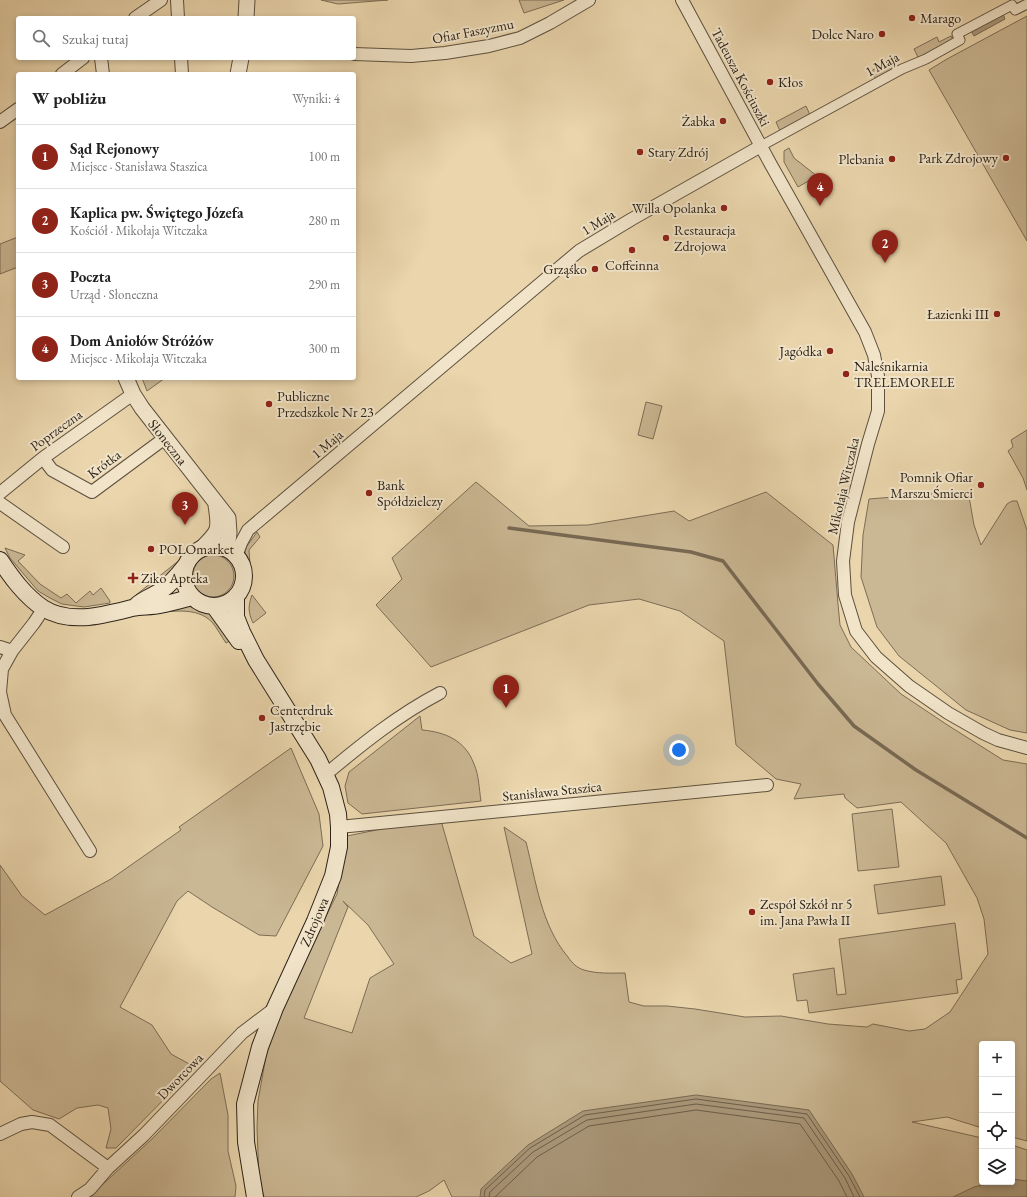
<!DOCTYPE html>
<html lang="pl">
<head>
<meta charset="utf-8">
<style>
  :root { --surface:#fff; --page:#f2f2f2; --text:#222; --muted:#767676; --line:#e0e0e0; --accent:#8f2418 }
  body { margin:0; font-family:"EB Garamond",serif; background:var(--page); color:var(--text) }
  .controls { position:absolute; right:12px; bottom:12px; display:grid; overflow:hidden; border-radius:4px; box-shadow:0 2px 6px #0003 }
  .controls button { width:36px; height:36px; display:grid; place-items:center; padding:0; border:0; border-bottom:1px solid var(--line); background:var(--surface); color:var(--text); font:20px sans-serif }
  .you { position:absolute; left:679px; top:750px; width:14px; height:14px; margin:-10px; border:3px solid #fff; border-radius:50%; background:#1a73e8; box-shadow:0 0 0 6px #1a73e833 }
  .badge { display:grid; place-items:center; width:26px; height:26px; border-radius:50%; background:var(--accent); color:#fff; font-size:13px; font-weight:700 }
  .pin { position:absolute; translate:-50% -33px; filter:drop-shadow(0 1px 2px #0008) }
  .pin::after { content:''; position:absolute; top:21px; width:14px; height:12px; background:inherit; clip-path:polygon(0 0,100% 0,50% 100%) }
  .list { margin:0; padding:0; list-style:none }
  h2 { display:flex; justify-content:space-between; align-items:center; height:52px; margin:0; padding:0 16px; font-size:17px }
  h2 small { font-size:13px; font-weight:400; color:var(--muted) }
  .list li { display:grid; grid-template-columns:26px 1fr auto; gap:12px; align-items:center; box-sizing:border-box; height:64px; padding:0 16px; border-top:1px solid var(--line) }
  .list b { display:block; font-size:15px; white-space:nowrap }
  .list p { margin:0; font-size:13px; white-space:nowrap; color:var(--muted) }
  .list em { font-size:13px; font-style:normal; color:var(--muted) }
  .icon { flex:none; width:22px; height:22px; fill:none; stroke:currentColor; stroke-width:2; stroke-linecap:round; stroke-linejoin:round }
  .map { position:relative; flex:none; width:1027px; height:1197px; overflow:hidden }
  .search { position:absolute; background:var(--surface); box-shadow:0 2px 6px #0003; left:16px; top:16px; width:340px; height:44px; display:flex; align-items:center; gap:10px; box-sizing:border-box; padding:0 14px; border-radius:4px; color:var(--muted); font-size:15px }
  .panel { position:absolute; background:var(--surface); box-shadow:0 2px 6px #0003; left:16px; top:72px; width:340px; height:308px; border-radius:4px }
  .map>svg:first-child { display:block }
</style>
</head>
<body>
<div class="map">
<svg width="1027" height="1197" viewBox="0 0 1027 1197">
  <rect width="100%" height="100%" fill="#ead5ac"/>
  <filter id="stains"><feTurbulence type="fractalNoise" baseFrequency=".005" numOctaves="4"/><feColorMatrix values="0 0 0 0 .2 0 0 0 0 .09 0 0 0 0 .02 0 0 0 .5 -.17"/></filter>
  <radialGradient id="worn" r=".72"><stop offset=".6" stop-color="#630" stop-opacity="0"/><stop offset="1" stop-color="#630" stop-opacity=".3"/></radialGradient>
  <path fill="#cab793" stroke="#7c6d56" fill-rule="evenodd" d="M321 0H388L338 4Z
    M519 0H564L524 13Z
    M1027 16V241L929 70 947 59Z
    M951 36 953 40 919 59 914 49 937 37 939 42Z
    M893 59C897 70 884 74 876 79L871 71Z
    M806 106 810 115 780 131 776 122Z
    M789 148 794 158 817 176 798 187 784 162V151Z
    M18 237V267L0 274V244Z
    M142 378H165L147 391Z
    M646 402 662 406 653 439 638 435Z
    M1027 430V490L1023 478 1008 451 1013 447 1011 440Z
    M476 482 529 526 588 525 674 511 689 521 766 492 833 545 838 604 840 625 851 647 901 694 949 726 1003 760 1027 764V1141L1012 1137V1044H982V1128L947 1117 912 1122 982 1138V1182H1012V1145L1027 1150V1197H452L444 1180 429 1191 416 1197H264L259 1179 257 1128 258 1101 266 1056 281 1008 337 894 347 836 440 817 474 936 511 963 532 954 504 827 526 842C536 881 541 925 568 957 572 963 577 968 584 970 597 974 612 973 625 973L629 1002 644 1006H667L695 1009 745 1017 781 1016 828 1024 867 1027 873 1024 909 1031 925 1029 950 1012 988 954 984 919 977 898 946 843 901 802 857 808 845 798 844 794 794 799 801 784 776 779 736 745 724 641 680 611 639 599 589 605 431 667 376 605 402 579 392 558ZM343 901 368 925 394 964 370 978 352 1033 304 1018 348 907Z
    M968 491 974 525 981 545 1007 504 1012 501H1017L1027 530V733L1010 730 966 710 899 656 877 627 861 577 863 535 869 499Z
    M257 532 260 537 249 550 251 579 242 602V611L248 625V628L240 614 242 595 247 584 245 552 247 546Z
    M5 548 25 555 18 561 40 584 61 598 67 594 76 603 90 591 93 595 101 588 110 601V603L84 607 62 604 50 598 38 591 10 558Z
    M192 576a21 21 0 1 1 42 0a21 21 0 1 1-42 0Z
    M182 558 173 575 139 598 136 595Z
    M252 595 266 613 253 623C248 612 248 606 252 595Z
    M188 606 207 611 217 619 235 638 226 643C221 636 217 628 212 622 196 606 171 612 151 613Z
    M420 716 422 730C445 732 465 740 474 764 479 775 479 789 481 801L362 814 348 803 345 786 349 772Z
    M291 748 319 814 323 846 276 936 259 935 212 907 188 891 177 901 120 1007 152 1025 171 1054 193 1066 183 1080 116 1148H106L111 1129 108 1108 98 1105 77 1108 59 1119 33 1110 0 1081V865L22 896 45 915 111 879 181 830 179 827Z
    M892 809 899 867 858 871 852 814Z
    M941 876 945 905 878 914 874 885Z
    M955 923 962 979 956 980 958 993 809 1013 807 1000 797 1001 793 974 834 968 837 995 846 994 839 939Z
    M220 1073 228 1115V1151L236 1186 235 1197H89L152 1139 211 1079Z"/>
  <path fill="#aa987a" stroke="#786953" d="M1003 14 1005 19 974 36 971 31Z
    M696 1095 809 1110 852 1174 864 1197H480L481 1189 528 1145 583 1111Z
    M1012 1179 1027 1181V1197H953L974 1187 995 1182H1012Z"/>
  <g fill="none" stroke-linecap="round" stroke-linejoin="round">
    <path stroke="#6c5e4a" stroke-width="1" d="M484 1197 485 1190 530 1148 585 1115 696 1099 807 1114 849 1176 860 1197
      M489 1197 490 1192 533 1152 587 1120 696 1104 804 1118 845 1178 854 1197
      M495 1197 537 1157 589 1126 696 1110 800 1124 839 1181 847 1197"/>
    <path stroke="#786953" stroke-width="3.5" d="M509 528 691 552 723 561 818 684 854 726 916 770 1027 838"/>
    <g stroke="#5c503e" stroke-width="11">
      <path id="pedestrian" d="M761 146 902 69 926 59 960 40 957 34 1012 5 1015 10 1027 4"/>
    </g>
    <g stroke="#5c503e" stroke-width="14">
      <path id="minor" d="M177 0 178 18
        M682 0 770 163 865 332 874 355 878 376V411L868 444 848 522 843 561 845 595 856 631 876 657 909 686 948 713 983 733 998 740 1027 748
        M135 18 161 0
        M354 54 411 56 445 53 489 46 520 38 550 23 589 0
        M101 58 103 74
        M181 58 182 74
        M62 74 83 58
        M0 122 18 109
        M43 458 52 470 92 492 165 438
        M0 493 43 458 133 394
        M0 503 63 547
        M236 556 241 543 248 530 579 251 632 219 761 146
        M44 608 34 623 12 651 2 669 0 692 5 715 90 851
        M0 647 12 651
        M325 775C362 744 398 715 440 693
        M339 827 767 785
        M0 1134 21 1124 32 1122 50 1125 108 1168
        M78 1197 90 1189 108 1168 144 1135 242 1033 275 1008"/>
    </g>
    <g stroke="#5c503e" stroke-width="17">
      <path id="tertiary" d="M246 18 247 0
        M238 74 241 58
        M126 378 133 394 142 408 228 518 229 533 227 549
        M201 549C219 531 220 531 216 505"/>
    </g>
    <g stroke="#2d2319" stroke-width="18">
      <path id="secondary" d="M184 576a30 30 0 1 1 60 0a30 30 0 1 1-60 0Z
        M0 560C12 578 25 596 43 608 70 625 104 615 132 608 141 606 151 607 160 605 171 603 181 600 192 597
        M236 596V617L242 632 256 660 318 759 331 787 338 814 339 827V847L333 876 315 921 275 1008 260 1047 245 1104 246 1142 255 1197
        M137 605C145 598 154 596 162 590 172 583 179 574 186 565
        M214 606 239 641"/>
    </g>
    <use href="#pedestrian" stroke="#f1e4c9" stroke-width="9"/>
    <use href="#minor" stroke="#f1e4c9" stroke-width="12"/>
    <use href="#tertiary" stroke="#f1e4c9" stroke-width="15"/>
    <use href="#secondary" stroke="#f1e4c9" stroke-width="16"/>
  </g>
  <g fill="#8f2418" stroke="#f1e4c9" stroke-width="1.5">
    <circle cx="912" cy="18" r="4"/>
    <circle cx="882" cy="34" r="4"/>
    <circle cx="770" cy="82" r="4"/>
    <circle cx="723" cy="121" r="4"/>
    <circle cx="640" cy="152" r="4"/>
    <circle cx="1006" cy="158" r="4"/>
    <circle cx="892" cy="159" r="4"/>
    <circle cx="724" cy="208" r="4"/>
    <circle cx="666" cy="238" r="4"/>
    <circle cx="632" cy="250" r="4"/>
    <circle cx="595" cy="269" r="4"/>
    <circle cx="997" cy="314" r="4"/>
    <circle cx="830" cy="351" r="4"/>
    <circle cx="846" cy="374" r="4"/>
    <circle cx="269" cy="404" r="4"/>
    <circle cx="981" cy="485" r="4"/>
    <circle cx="369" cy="493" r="4"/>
    <circle cx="151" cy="549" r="4"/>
    <path d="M131 572h4v4h4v4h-4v4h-4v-4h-4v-4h4z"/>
    <circle cx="262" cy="718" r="4"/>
    <circle cx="752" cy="912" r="4"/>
  </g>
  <g text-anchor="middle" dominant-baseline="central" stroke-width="4" stroke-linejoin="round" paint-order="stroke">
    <g font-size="14" fill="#2d2319" stroke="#f1e4c9" text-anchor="start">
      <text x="920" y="18">Marago</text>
      <text x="874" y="34" text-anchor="end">Dolce Naro</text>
      <text x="778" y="82">Kłos</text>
      <text x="715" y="121" text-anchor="end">Żabka</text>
      <text x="648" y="152">Stary Zdrój</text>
      <text x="998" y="158" text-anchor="end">Park Zdrojowy</text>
      <text x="884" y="159" text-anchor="end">Plebania</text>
      <text x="716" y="208" text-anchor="end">Willa Opolanka</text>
      <text x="674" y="230">Restauracja<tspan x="674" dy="16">Zdrojowa</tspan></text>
      <text x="632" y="265" text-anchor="middle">Coffeinna</text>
      <text x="587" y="269" text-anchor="end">Grząśko</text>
      <text x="989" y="314" text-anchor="end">Łazienki III</text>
      <text x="822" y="351" text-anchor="end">Jagódka</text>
      <text x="854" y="366">Naleśnikarnia<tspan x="854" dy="16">TRELEMORELE</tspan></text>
      <text x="277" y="396">Publiczne<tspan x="277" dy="16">Przedszkole Nr 23</tspan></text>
      <text x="973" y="477" text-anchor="end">Pomnik Ofiar<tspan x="973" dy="16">Marszu Śmierci</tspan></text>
      <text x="377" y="485">Bank<tspan x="377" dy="16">Spółdzielczy</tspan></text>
      <text x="159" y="549">POLOmarket</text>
      <text x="141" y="578">Ziko Apteka</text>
      <text x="270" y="710">Centerdruk<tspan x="270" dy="16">Jastrzębie</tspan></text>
      <text x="760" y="904">Zespół Szkół nr 5<tspan x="760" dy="16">im. Jana Pawła II</tspan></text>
    </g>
    <g font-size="14" fill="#2d2319" stroke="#f1e4c9">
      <text transform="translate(473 31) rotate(-11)">Ofiar Faszyzmu</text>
      <text transform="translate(882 64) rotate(-28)">1 Maja</text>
      <text transform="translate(741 77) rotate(62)">Tadeusza Kościuszki</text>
      <text transform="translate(598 222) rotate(-32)">1 Maja</text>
      <text transform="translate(56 430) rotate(-36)">Poprzeczna</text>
      <text transform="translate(168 442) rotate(52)">Słoneczna</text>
      <text transform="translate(327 444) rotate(-40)">1 Maja</text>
      <text transform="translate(104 464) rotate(-37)">Krótka</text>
      <text transform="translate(843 486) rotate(-77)">Mikołaja Witczaka</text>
      <text transform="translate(552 791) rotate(-6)">Stanisława Staszica</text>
      <text transform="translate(314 922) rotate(-67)">Zdrojowa</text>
      <text transform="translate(180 1076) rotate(-46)">Dworcowa</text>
    </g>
  </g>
  <rect width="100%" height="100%" filter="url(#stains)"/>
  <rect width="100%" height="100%" fill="url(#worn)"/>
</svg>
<div class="controls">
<button>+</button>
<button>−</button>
<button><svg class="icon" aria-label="locate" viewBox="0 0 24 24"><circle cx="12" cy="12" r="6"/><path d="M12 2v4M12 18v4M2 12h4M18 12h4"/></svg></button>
<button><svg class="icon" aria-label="layers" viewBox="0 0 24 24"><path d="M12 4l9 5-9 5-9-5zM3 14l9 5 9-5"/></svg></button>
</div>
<div class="you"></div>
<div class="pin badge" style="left:506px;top:708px">1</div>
<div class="pin badge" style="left:885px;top:263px">2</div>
<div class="pin badge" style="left:185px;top:525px">3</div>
<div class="pin badge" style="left:820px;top:206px">4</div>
<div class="search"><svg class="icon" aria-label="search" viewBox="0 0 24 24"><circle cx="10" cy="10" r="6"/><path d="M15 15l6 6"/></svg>Szukaj tutaj</div>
<section class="panel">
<h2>W pobliżu<small>Wyniki: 4</small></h2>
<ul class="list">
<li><span class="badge">1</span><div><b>Sąd Rejonowy</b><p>Miejsce · Stanisława Staszica</p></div><em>100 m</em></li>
<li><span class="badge">2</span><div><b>Kaplica pw. Świętego Józefa</b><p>Kościół · Mikołaja Witczaka</p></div><em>280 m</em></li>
<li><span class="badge">3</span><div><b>Poczta</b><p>Urząd · Słoneczna</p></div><em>290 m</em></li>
<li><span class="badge">4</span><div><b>Dom Aniołów Stróżów</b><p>Miejsce · Mikołaja Witczaka</p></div><em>300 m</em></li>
</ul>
</section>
</div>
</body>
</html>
